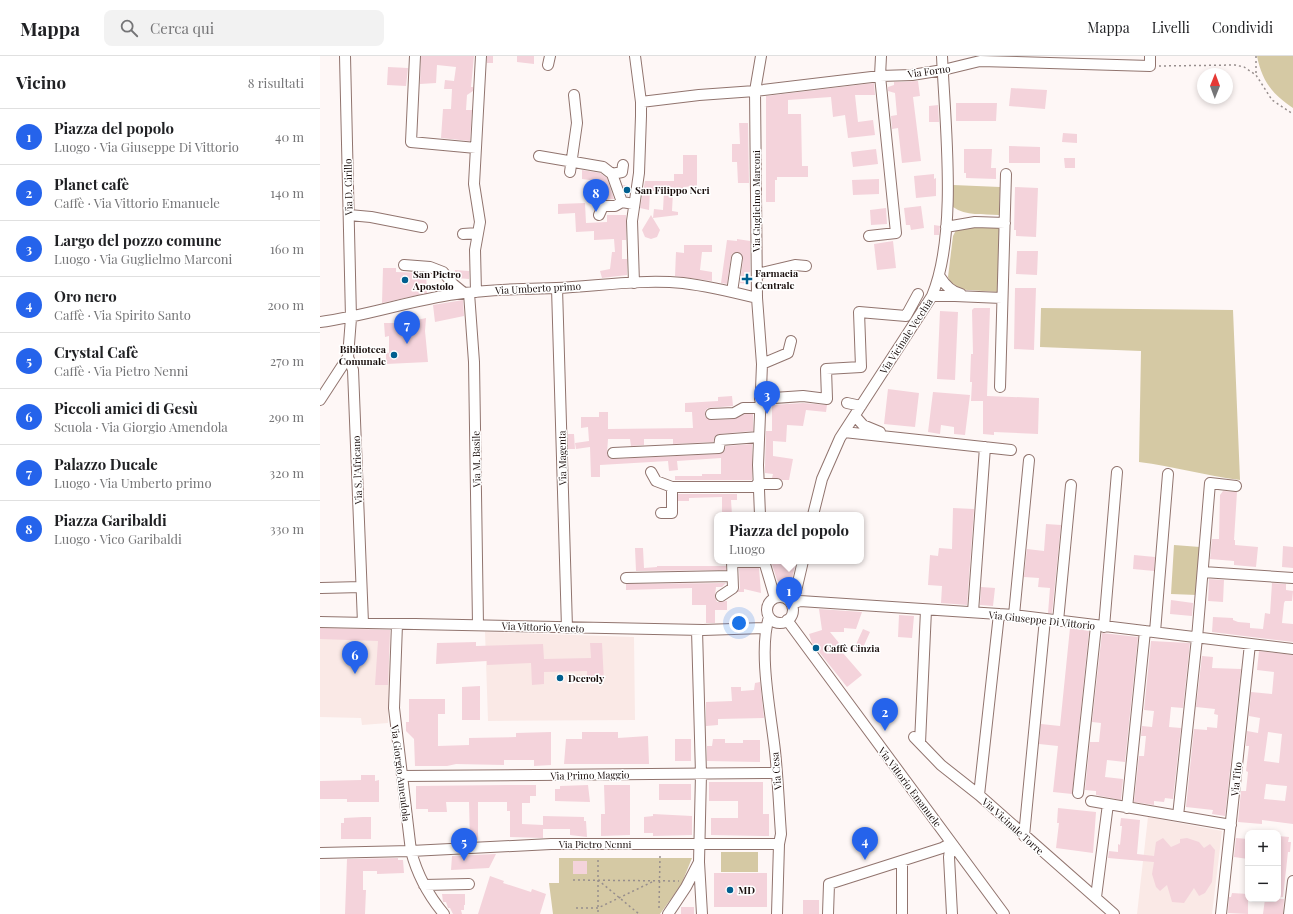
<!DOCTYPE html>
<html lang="it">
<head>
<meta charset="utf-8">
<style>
  :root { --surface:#fff; --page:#f2f2f2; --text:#202124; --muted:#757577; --line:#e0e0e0; --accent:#2563eb }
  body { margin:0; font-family:"Playfair Display",serif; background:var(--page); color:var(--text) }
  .controls { position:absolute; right:12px; bottom:12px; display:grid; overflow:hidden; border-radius:8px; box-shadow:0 2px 6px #0003 }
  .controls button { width:36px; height:36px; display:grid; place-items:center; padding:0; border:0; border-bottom:1px solid var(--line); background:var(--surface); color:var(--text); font:20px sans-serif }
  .compass { position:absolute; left:877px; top:12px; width:36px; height:36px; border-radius:50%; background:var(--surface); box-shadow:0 2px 6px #0003; rotate:1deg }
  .you { position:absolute; left:419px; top:567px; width:14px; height:14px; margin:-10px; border:3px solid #fff; border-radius:50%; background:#1a73e8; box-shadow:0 0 0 6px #1a73e833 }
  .badge { display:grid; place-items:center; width:26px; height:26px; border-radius:50%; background:var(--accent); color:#fff; font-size:13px; font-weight:700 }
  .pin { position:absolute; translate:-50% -33px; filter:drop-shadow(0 1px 2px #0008) }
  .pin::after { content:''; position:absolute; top:21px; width:14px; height:12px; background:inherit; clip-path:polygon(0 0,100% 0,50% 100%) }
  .popup { position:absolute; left:394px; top:456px; width:150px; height:52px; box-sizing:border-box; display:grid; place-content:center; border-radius:8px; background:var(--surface); filter:drop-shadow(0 1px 3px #0005); font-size:13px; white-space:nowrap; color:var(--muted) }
  .popup b { font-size:15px; color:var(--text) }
  .popup::after { content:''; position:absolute; left:50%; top:100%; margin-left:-8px; border:8px solid transparent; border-top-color:var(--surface) }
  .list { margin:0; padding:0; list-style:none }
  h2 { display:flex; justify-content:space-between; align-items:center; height:52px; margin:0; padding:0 16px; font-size:17px }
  h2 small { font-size:13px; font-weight:400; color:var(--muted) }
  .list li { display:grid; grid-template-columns:26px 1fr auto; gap:12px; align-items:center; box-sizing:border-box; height:56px; padding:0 16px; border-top:1px solid var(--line) }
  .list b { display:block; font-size:15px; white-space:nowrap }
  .list p { margin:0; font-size:13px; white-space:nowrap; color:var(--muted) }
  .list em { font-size:13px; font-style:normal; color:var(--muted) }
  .icon { flex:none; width:22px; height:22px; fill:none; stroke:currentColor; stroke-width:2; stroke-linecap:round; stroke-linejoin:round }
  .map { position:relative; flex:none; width:973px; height:858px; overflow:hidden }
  header { display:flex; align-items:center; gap:24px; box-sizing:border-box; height:56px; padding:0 20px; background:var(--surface); border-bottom:1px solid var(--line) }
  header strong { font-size:19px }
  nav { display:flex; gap:22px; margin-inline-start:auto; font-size:14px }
  .search { width:280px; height:36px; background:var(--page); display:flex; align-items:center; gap:10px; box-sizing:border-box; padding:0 14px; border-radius:8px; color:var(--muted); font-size:15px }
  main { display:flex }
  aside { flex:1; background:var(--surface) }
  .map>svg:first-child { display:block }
</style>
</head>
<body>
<header>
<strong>Mappa</strong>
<div class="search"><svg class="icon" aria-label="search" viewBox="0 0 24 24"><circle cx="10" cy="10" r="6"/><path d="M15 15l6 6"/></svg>Cerca qui</div>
<nav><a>Mappa</a><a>Livelli</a><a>Condividi</a></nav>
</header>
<main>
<aside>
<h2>Vicino<small>8 risultati</small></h2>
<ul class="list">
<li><span class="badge">1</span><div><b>Piazza del popolo</b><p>Luogo · Via Giuseppe Di Vittorio</p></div><em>40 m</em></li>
<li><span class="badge">2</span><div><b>Planet cafè</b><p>Caffè · Via Vittorio Emanuele</p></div><em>140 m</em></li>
<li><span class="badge">3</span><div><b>Largo del pozzo comune</b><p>Luogo · Via Guglielmo Marconi</p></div><em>160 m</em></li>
<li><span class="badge">4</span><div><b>Oro nero</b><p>Caffè · Via Spirito Santo</p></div><em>200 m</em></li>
<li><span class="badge">5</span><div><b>Crystal Cafè</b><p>Caffè · Via Pietro Nenni</p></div><em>270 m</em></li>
<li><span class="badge">6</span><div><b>Piccoli amici di Gesù</b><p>Scuola · Via Giorgio Amendola</p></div><em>290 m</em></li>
<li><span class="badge">7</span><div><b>Palazzo Ducale</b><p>Luogo · Via Umberto primo</p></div><em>320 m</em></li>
<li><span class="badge">8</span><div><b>Piazza Garibaldi</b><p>Luogo · Vico Garibaldi</p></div><em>330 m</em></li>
</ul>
</aside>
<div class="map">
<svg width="973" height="858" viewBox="0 0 973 858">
  <rect width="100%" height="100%" fill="#fef7f6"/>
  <path fill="#fae9e6" d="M0 571 70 574 68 667 42 669 41 662 0 661Z
    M165 576 314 581 315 664 168 665Z
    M828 761 902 775 892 858H817Z"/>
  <path fill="#d5c9a4" d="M937 0H973V52C952 38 942 25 937 0Z
    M633 129 680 131 679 159C663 158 646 160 633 151Z
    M647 171 679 172 678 236 633 233 628 221 633 180 636 174Z
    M721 252 913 254 920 424C886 420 853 410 819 406L821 295 720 291Z
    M854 489 880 491 877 539 851 538Z
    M401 796H438V816H401Z
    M239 802H372L361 829 340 858H233L229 827H239Z"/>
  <path fill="#f4d3db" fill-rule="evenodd" d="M101 0H154L151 31H153V35L147 39 146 54H152L150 85 121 82 123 53H131L132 33H124L125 24 134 25 136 11 117 9 116 27 100 28Z
    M167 0H173V7H167Z
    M197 0H214V8L197 6Z
    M68 11 88 12 86 30 67 29Z
    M598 25 600 40 593 41 601 105 582 107 578 72 572 73 571 60 577 59 575 37 568 35V31L574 29V26Z
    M554 27 555 39H535L538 66 553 64 555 79 528 82 525 59 513 61 511 41 468 44V58H481L482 110H488V121H457V124H455V146H446V40Z
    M691 32 727 34 725 53 689 50Z
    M636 47H677L676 65H636Z
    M618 49 619 66H609V50Z
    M419 67H428L429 127H418L417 106H412V88H420Z
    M743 77 757 78V87L742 86Z
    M689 90 720 91V107H689Z
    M556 93 558 108 533 111 531 96Z
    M644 93H672L671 112H676V123L646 122V117H644Z
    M363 99H377V130L363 131V136H353L352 155 358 156V159L333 162 334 153 343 154 344 135H330L329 154 320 152 325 125H354V118H363Z
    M744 102H755V112H745Z
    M262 114 280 117 287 122 294 143 281 144 278 125 262 123Z
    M614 118V123L616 122V140L596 142 594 120Z
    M559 123V138L533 139 532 124Z
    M303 129H307L308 140H307Z
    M695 131 718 132 716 181 696 180V174H694Z
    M265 147 266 167 287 166V159H306V184H302V203H307V219L282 222 280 215 290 213 292 196H295L294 183 274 184V175L256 176 255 157 238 158V148Z
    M601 150 604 172 591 174 590 169H586L584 152Z
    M566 152 567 168 551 169 550 154Z
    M331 159 340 174 337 181 331 183 325 181 322 174Z
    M614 169 620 170 619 179H614Z
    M417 183 430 185V228L420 227 423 203 421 197 418 196 412 198 411 201 407 228 401 227 407 184 417 185Z
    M573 185 576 212 557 214 554 188Z
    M364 189H392V196H382L380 214 392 216V225L355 220 356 196 364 197Z
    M697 195H718L717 219 696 218Z
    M63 212H76V216L106 217 107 237 62 247Z
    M135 214 149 215V223L137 222 134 219Z
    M695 232H716L714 294 694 293Z
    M143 244 144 260 115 266 113 249Z
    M654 252H670L667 340 719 342 718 378 674 376V379L663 378V345H651L652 326H650L651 298H653L652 254Z
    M620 255 638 256 635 324 617 323Z
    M106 262 105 275 108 306 66 308V296L69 297V280L65 281 64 267H92V265Z
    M568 333 599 337 595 371 564 368Z
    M613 336 650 339 645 379 634 378V371L621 369 620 378 608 376Z
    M412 340 413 350 388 352 385 355V361L391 364 414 363 425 358H433V375L399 378 395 380 393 386 353 388V383H324V389L311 390 310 383H288L287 398 290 403H293L399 398 404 396 406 390 432 388V424H355V420H382V418H401V402L357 405 358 414 349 415 348 405 280 409V421H271L270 391 256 393 255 387 269 385 268 371 261 372V361H279V356H288V373L373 372 372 356H365V347L398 345V341Z
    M483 347 507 349 506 356 486 354 483 370 467 369 466 386 453 385V400L473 403 469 424H462L452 422 453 418 445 417V409L446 375H452V349Z
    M248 378H254L255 393H248Z
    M903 435 917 436 914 484H915V489L938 491 936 511 914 509V505L890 503 892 483H899L900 439Z
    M358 438H417V444H411L412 459H402V441L369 442V445H358Z
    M633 452 654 453 647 549 621 547 622 530 608 529 610 499 618 500 619 492 632 493Z
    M726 468 741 469 732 557H728L730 532 718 531 719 522 704 521 707 493 724 495Z
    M963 490 973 491V512L962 511Z
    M315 492H323L324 512 337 511V510H406V514L316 515Z
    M814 499 835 501 834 515 813 513Z
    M451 505H476L470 532 467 535 460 531 461 529 457 524Z
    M419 512H439L441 537 424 533V536H418L420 532Z
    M889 523 904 524 903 546 888 545Z
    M406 527 402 531H396L395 540 397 546 407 545V554H395V567H386V549H372V532L306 534V528Z
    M952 527 966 528V534L973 535 972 545H965L964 547 962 567 973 568V586L892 576 893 561 913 562V564L918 566 930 567V572L943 573 945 557 950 558Z
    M661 531 675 532 673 550 660 549Z
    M851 544 873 547 872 560 850 558Z
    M499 553 542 556 536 573 524 572V576H510L519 587 516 589 542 619 527 631 492 587 489 578 502 574Z
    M579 559 594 560 592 582 578 581Z
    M0 572 70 574 68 629H55L58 585 0 583Z
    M750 572 769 575 752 738 733 736 738 690 719 688 721 668 740 670Z
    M543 573 550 576 541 596 533 595Z
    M782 577 818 581 805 706 787 704 785 721 803 723 801 744 776 739V735L765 734 770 686H779L781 667 772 666Z
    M831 585 870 587 863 652 851 651 849 671 861 672 853 743 845 742 844 746 834 745V749L814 746 819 700H824L826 680H821L822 670 832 671 834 655 824 654Z
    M156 586V590L223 588 224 603 271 602 270 587H282L284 626H267V615L224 616V628L212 629 211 607 167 609V605L116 608 117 587Z
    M939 595 973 599V768L942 764V768L918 766 921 735H926L928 716 926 715 929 690H926L927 675 938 677 940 662 929 660 931 636 952 638 954 616 937 614ZM948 676 962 678 959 707 944 705ZM946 728 967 730 965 745 944 743Z
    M882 600 893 601 892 612 921 613 905 760 892 758 893 754 866 751 874 673 887 674V671L897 672 898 659 894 658 895 653 876 651Z
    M440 626 444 662 398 663V669L386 670V646L412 645 411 631H421V635L434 634 435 627Z
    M160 630V664H142V631Z
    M89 643H125V658H118V690L149 689V682L196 681V677L231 676V709L214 710V704H184V709L136 708 127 710H95L94 683 86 675V666H89Z
    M262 676H298V682L328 680 329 708H244L246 683H262Z
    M355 683H371V705H355Z
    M393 683H405V687H423V684H440V706L387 705V690H392Z
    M41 719H55V725L59 724V746H27V743H0V725L41 724Z
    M389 726H443V758H449V780L391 779V762H418V745H389Z
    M339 728H371V744H339Z
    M187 729H216V740H210V747H202V768L223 769V760L264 761V765H266L267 781 250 779V773H223V782L190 781V755H187V746H158V784L150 785 149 746H126L127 756H108V753H96V730Z
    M268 729 270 746 235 745V733H240V730Z
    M284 729H310V779L281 780V758H285Z
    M738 752 776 756 773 797 736 792 739 767H737Z
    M333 758 372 760V779L333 780V777H324V761L333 760Z
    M43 761H51V783H21V767H24V762Z
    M801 762 820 764 817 798 834 800 836 786 843 782 851 791 860 787V783L867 782 879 786 884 792 890 788 895 794 892 826 885 837 879 840 874 832 864 847 852 846 847 829 840 835 836 831 832 818 834 806 788 802 789 795 798 796V788L800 789 802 770H800Z
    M958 780 969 781 968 786H971L970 796H968L963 841H958Z
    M916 782 928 783V803L914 801Z
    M176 798 169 812 131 814 132 800Z
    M78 802V804H83L84 817 57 818V815H43V834H46L45 858H25L27 803Z
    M253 805H267V818H253Z
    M394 817H447V851H394Z
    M170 820 184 825 183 827 211 836 212 833 226 838 220 858H158Z
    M912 837 928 838V858L908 857 909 841H911Z
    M122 838H145V849H144V854H141L142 858H133L130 852H128L126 846H123Z
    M945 843H964L963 858H943Z
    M483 844H499V858H483Z
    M361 851H374V858H361Z"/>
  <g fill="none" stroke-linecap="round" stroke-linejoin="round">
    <g stroke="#91746e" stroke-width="12">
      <path id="minor" d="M25 0 31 262 28 301 33 314 43 567
        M95 0 91 86 156 92
        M228 9 230 0
        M321 46 379 39 435 35 560 20 592 19 623 14 660 5 830 10V0
        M219 100 283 111 292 118 302 146 314 148
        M250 116 257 67 254 39
        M292 118 302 116 303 109
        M29 159 51 161 102 171
        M279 159 283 150H295L302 146
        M626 171 655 166 685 167
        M143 178 158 177
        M549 180 576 177 560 20 561 0
        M84 209 110 211 123 216 133 228 144 237
        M437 218 475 209 486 210
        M620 221C625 229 631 236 641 238
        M314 227 312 165 319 117 321 60V46L315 0
        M237 232 247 572
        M156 236 155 194 160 166 154 128 161 0
        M412 236 417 202
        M149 237 154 306 158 569
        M612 240H635L682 242
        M0 266C46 260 91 244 136 238 170 233 203 233 236 232 278 230 321 223 363 227 388 230 413 236 437 242
        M442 308 468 297 471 285
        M680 331 686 118
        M440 343 483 340 507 343 506 313 541 311 539 256 586 260 598 238
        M0 344 28 301
        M527 347 541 350
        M391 358 414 357 423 352H440
        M535 360 543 369 560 376
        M524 376 691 394
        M293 397 399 392 400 384 439 381
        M331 416 336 425 352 431H437
        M437 428H457
        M341 457H352V431
        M440 459 438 409 442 308 437 242 435 35 441 0
        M493 459 502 423 520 382 612 240C638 177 625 69 622 0
        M444 505 455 542
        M883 516 973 522
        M306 522 412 520
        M1 532 41 531
        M401 540 413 532 412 506H444
        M447 554a13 13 0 1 1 26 0a13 13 0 1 1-26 0Z
        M468 544 476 535 483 505
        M472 548 480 545 694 559 973 593
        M653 556 665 391
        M694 559 709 404
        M449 561C438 596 451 658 455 695 458 723 459 751 461 778L459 788 457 858
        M467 564 684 858
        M738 565 751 429
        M0 566 383 574 446 572
        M77 568 74 652 91 795C97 818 108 839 124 858
        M784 571 797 416
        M377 574 381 718 379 806 382 858
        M835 576 848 418
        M594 681 621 709 659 739 794 858
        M600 687 606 554
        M82 720 457 717
        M758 737 776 570
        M659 739 679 558
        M771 745 911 769
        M807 752 825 575
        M858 760 877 582 890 427 916 430
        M704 780 725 563
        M631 787 629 801 632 858
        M0 797 91 795 231 788H459
        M582 806V858
        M104 829 149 828
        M776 841 788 748
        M348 858 366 831 379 806
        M508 858 509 828 622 792 631 787
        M901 858 930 588
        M969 858 973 825"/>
    </g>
    <path stroke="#978e8d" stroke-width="1.5" stroke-dasharray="2 3" stroke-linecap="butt" d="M936 0V18
      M839 10 915 9 924 11 936 19 952 44 973 58
      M278 804V858
      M253 824 359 825
      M278 824 319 858
      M256 852H278L334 825
      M339 852 340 800"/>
    <use href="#minor" stroke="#fff" stroke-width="10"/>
  </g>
  <g fill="#005f8f" stroke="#fff" stroke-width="1.5">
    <circle cx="307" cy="134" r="4"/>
    <path d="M425 217h4v4h4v4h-4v4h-4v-4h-4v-4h4z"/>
    <circle cx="85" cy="224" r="4"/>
    <circle cx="74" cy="299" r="4"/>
    <circle cx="496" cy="592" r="4"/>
    <circle cx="240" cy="622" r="4"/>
    <circle cx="410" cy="834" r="4"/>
  </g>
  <g text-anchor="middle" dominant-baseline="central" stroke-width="3" stroke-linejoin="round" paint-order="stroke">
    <g font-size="10" fill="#190e0c" stroke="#fff">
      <text transform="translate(609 15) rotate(-8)">Via Forno</text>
      <text transform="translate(28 131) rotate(-91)">Via D. Cirillo</text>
      <text transform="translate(436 145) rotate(-90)">Via Guglielmo Marconi</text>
      <text transform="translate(218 232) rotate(-3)">Via Umberto primo</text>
      <text transform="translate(586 280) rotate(-57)">Via Vicinale Vecchia</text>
      <text transform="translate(242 402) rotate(-91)">Via Magenta</text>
      <text transform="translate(156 403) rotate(-91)">Via M. Basile</text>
      <text transform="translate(37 414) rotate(-92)">Via S. l'Africano</text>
      <text transform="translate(722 564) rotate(6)">Via Giuseppe Di Vittorio</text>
      <text transform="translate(223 571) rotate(2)">Via Vittorio Veneto</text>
      <text transform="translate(456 715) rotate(-95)">Via Cesa</text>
      <text transform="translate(81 717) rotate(83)">Via Giorgio Amendola</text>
      <text transform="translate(270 719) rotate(-1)">Via Primo Maggio</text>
      <text transform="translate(916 723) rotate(-84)">Via Tito</text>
      <text transform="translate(590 731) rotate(53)">Via Vittorio Emanuele</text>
      <text transform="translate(693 770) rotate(42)">Via Vicinale Torre</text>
      <text x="275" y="788">Via Pietro Nenni</text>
    </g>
    <g font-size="10" font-weight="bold" fill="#190e0c" stroke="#fff" text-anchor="start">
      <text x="315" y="134">San Filippo Neri</text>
      <text x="435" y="217">Farmacia<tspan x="435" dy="12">Centrale</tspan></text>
      <text x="93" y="218">San Pietro<tspan x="93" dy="12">Apostolo</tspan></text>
      <text x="66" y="293" text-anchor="end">Biblioteca<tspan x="66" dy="12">Comunale</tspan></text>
      <text x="504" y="592">Caffè Cinzia</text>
      <text x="248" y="622">Decroly</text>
      <text x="418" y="834">MD</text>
    </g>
  </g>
</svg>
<div class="controls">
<button>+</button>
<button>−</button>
</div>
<svg class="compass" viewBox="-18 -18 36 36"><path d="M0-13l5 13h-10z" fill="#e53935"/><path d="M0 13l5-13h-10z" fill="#757577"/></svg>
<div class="you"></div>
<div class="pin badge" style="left:469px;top:554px">1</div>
<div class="popup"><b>Piazza del popolo</b>Luogo</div>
<div class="pin badge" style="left:565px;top:675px">2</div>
<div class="pin badge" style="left:447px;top:358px">3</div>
<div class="pin badge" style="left:545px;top:804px">4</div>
<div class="pin badge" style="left:144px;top:805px">5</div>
<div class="pin badge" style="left:35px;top:618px">6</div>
<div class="pin badge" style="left:87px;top:288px">7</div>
<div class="pin badge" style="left:276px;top:156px">8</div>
</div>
</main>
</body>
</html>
